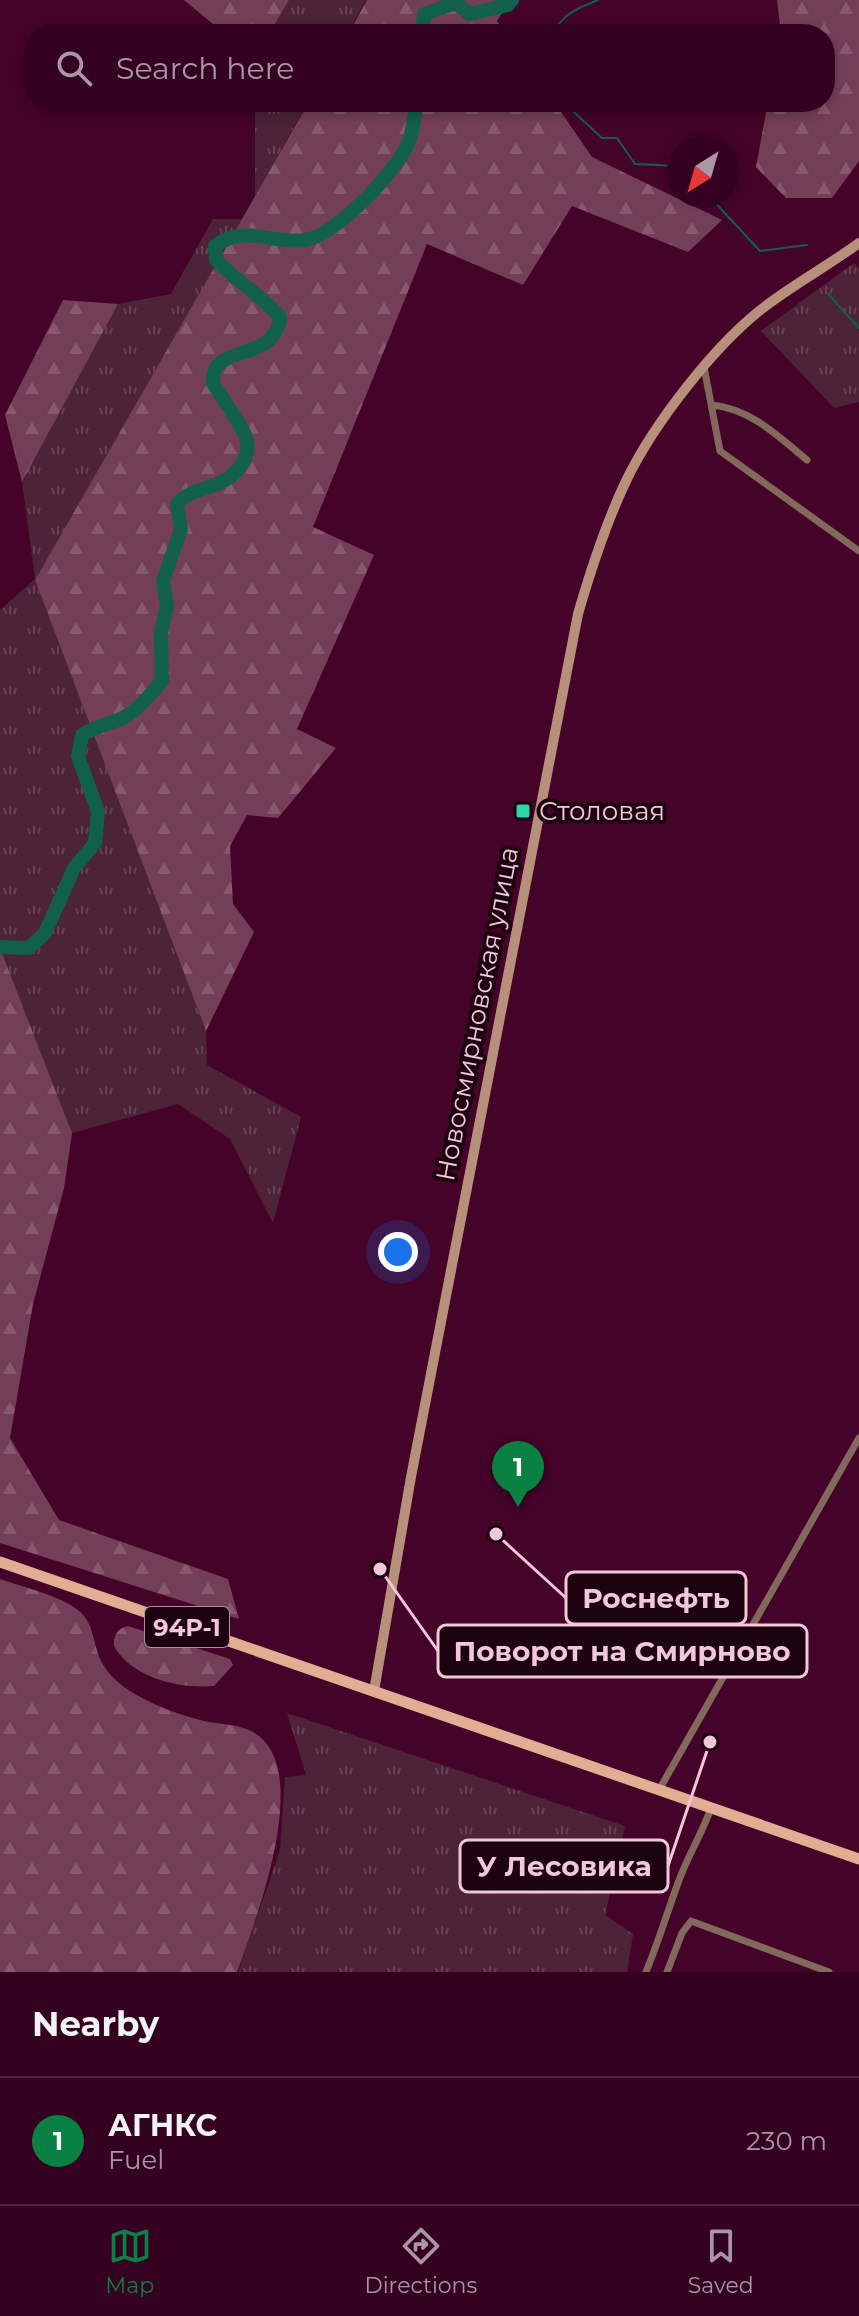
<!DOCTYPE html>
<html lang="en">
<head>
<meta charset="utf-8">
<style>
  :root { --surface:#340220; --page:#3c0c29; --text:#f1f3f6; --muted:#a997a5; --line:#4e243e; --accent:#0b8043 }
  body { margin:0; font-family:Montserrat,sans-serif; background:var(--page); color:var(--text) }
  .compass { position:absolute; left:667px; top:136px; width:72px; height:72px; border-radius:50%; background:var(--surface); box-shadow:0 4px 12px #0003; rotate:217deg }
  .you { position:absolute; left:398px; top:1252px; width:28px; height:28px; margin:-20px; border:6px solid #fff; border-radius:50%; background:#1a73e8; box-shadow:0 0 0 12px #1a73e833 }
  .badge { display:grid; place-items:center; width:52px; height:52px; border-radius:50%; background:var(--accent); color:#fff; font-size:26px; font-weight:700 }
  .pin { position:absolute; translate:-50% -66px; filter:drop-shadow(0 2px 4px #0008) }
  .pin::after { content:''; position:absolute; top:42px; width:28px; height:24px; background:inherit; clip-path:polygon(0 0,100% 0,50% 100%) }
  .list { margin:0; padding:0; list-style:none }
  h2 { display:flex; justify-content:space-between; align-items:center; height:104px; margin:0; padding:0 32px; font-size:34px }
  h2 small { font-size:26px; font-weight:400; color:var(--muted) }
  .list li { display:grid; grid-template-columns:52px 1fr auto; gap:24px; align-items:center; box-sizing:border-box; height:128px; padding:0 32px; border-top:2px solid var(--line) }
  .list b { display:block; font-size:30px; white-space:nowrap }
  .list p { margin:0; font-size:26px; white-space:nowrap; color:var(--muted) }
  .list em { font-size:26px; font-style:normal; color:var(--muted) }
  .icon { flex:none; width:44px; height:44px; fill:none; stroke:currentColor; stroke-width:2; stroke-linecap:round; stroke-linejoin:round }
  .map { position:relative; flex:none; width:859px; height:1972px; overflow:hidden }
  .search { position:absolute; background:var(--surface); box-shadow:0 4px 12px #0003; left:24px; right:24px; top:24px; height:88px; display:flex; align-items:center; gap:20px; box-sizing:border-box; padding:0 28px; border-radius:32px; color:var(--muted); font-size:30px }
  .sheet { height:232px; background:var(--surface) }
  nav { display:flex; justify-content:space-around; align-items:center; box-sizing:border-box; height:112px; border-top:2px solid var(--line); background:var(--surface); font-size:22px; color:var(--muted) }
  nav a { display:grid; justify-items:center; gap:4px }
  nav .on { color:var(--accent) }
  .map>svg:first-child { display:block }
</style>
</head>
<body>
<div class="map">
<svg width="859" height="1972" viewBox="0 0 859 1972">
  <defs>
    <pattern id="grass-tufts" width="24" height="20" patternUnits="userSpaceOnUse" patternTransform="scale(2)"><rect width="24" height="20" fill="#4c2337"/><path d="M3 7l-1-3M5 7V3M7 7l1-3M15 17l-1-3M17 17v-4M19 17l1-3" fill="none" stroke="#664153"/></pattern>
    <pattern id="forest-firs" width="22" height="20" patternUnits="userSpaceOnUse" patternTransform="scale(2)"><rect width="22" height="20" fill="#733f58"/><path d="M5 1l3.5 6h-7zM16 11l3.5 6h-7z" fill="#87596f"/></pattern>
  </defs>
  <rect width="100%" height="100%" fill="#45032a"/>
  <path fill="url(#grass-tufts)" d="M289 0H366L347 34H269Z
    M255 102H308L255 197Z
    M213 219H242L35 580 206 1031 207 1065 301 1117 273 1223 230 1139 178 1104 72 1133 0 948V610L35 579 22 482 118 304 171 294Z
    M854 263 859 269V402L834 408 761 331Z
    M287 1713 625 1826 605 1915 633 1934 627 1972H238L280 1850 285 1777 306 1775Z"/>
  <path fill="url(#forest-firs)" d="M184 0H289L269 34H225Z
    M367 0H510L497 21 506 34H348Z
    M777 0H859V161L832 198H786L756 167 768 102H825V34H781Z
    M309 102H554L592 157 722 220 688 252 572 206 523 285 427 244 313 527 374 555 297 729 336 748 278 818 247 815 230 846 233 904 254 932 206 1031 35 580Z
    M63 300 118 304 22 482 5 415Z
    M0 948 72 1133 64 1188 33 1304 10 1438 59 1520 228 1579 239 1619 0 1543Z
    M0 1579C23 1587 62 1596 79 1611 94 1623 93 1644 101 1661 107 1673 119 1684 130 1691 152 1705 179 1715 204 1721 218 1724 233 1724 246 1729 320 1755 255 1923 237 1972H0Z
    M128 1626 230 1659 233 1665 214 1686C179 1689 132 1678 114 1646 113 1635 118 1628 128 1626Z"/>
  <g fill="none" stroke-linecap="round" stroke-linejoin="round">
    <path stroke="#11604c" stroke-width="2" d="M553 34C562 14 578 8 598 0
      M563 102 602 138H617L635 164 679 166
      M709 196 760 251 807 245
      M828 294 859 328"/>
    <path stroke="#11604c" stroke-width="14" d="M422 34 424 14 456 3 470 14 508 5 512 0
      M0 947 29 948 45 933 74 868 95 843 98 812 78 756 82 735C95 727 105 725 118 720 136 713 150 695 162 681L161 633 167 606 163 581 181 529 177 504C189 491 199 491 215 485 234 478 252 460 246 437 242 425 221 397 213 383 210 341 275 365 280 317 261 295 236 281 216 260L215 246C246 223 271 245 305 240 336 236 400 168 410 139 413 127 415 114 417 102"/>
    <path stroke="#81695c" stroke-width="7" d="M704 367 720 451 859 551
      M712 405C751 409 778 436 807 460
      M659 1790 859 1438
      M646 1972C658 1943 667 1913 678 1883 687 1857 702 1834 711 1808
      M667 1972 682 1933 691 1921 829 1972"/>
    <path stroke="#b6907b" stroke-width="10" d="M374 1691 411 1477 578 614C591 569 606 523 626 481 654 423 716 343 767 305 796 283 829 265 859 243"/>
    <path stroke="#dfae93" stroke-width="11" d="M0 1562 859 1859"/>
  </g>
  <rect fill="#2ed4aa" stroke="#1d0310" stroke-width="3" x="515" y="803" width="16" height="16" rx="4"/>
  <g text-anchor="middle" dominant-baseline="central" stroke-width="8" stroke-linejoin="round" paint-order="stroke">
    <rect fill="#1d0310" stroke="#b18c9d" stroke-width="2" x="145" y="1607" width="84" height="40" rx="6"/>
    <g font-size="24" font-weight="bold" fill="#f1c7d9">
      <text x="187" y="1627">94Р-1</text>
    </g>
    <g font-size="26" fill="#f1c7d9" stroke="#1d0310" text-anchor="start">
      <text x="539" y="811">Столовая</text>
    </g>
    <g font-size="26" fill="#f1c7d9" stroke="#1d0310">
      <text transform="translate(477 1014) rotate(-79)">Новосмирновская улица</text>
    </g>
  </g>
  <path fill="none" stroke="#f1c7d9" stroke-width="3" d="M496 1534L566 1598M380 1569L438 1651M710 1742L668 1866"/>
  <g fill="#f1c7d9" stroke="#1d0310" stroke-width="3">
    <circle cx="496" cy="1534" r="8"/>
    <circle cx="380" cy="1569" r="8"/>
    <circle cx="710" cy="1742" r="8"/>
  </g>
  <g fill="#1d0310" stroke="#f1c7d9" stroke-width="3">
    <rect x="566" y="1572" width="180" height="52" rx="8"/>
    <rect x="438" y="1625" width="369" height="52" rx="8"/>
    <rect x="460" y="1840" width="208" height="52" rx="8"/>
  </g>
  <g font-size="28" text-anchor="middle" font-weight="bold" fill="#f1c7d9">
    <text x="656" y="1608">Роснефть</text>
    <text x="622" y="1661">Поворот на Смирново</text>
    <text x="564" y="1876">У Лесовика</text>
  </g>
</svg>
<svg class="compass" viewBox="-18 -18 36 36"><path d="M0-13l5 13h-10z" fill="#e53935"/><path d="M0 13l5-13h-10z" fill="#a997a5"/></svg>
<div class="you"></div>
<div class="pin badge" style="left:518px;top:1507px">1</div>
<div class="search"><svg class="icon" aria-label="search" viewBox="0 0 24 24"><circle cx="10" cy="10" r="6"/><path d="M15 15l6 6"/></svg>Search here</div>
</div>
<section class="sheet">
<h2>Nearby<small></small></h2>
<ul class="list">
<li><span class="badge">1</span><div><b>АГНКС</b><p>Fuel</p></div><em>230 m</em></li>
</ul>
</section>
<nav>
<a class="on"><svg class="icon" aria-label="map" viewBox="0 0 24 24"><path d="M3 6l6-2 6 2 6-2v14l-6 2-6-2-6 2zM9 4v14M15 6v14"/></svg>Map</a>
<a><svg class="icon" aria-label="directions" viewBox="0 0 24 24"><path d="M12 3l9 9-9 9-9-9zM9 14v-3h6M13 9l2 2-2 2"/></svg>Directions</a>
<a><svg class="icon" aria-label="saved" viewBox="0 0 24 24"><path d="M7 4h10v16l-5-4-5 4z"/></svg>Saved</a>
</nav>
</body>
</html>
